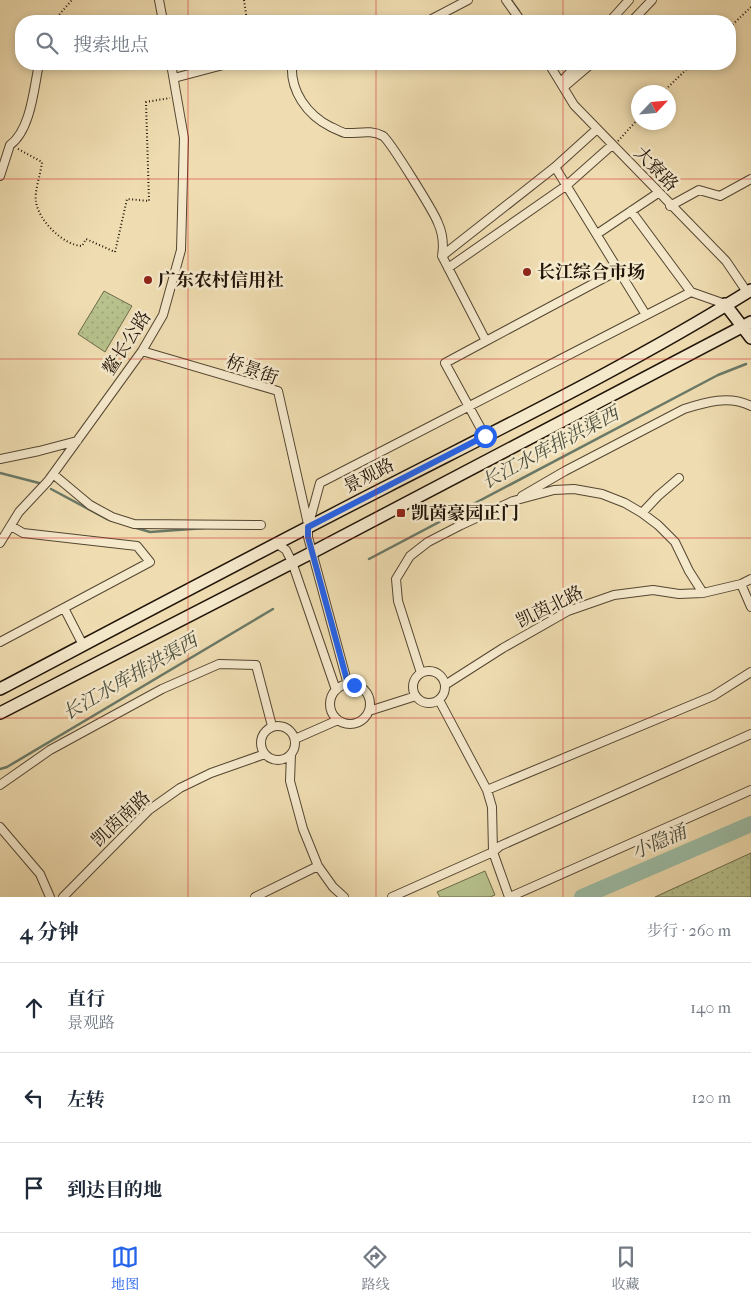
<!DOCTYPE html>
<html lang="zh">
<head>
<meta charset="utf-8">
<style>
  :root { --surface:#fff; --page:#f2f2f3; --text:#1f2937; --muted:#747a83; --line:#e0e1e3; --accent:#2563eb }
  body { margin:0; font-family:"IM FELL French Canon","Noto Serif SC",serif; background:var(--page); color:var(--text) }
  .compass { position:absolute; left:631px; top:85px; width:45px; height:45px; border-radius:50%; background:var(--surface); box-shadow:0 2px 8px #0003; rotate:64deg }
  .stop { position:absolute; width:15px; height:15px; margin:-11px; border:4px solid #2563eb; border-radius:50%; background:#fff }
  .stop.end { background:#2563eb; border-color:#fff; box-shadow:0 1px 5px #0008 }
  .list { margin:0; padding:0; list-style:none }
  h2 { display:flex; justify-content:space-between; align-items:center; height:65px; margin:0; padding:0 20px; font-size:21px }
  h2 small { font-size:16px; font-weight:400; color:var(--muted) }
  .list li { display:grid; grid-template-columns:32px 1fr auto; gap:15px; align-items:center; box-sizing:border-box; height:90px; padding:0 20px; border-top:1px solid var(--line) }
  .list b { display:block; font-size:19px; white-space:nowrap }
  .list p { margin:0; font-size:16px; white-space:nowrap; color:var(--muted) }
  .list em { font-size:16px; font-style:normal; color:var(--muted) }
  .icon { flex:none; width:28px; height:28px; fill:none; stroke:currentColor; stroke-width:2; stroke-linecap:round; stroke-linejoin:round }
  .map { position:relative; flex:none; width:751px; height:897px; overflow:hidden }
  .search { position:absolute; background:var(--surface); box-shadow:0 2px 8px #0003; left:15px; right:15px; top:15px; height:55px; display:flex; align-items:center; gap:12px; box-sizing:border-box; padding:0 18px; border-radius:20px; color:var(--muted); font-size:19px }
  .sheet { height:335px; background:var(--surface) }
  nav { display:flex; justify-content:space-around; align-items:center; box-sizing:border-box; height:70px; border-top:1px solid var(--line); background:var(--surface); font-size:14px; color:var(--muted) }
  nav a { display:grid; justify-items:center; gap:2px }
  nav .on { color:var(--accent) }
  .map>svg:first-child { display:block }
</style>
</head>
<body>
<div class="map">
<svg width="751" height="897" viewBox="0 0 751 897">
  <defs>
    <pattern id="green-dots" width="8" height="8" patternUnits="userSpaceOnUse" patternTransform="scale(1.25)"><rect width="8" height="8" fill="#b7c28d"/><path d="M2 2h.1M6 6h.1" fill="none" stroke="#9da678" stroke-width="1.8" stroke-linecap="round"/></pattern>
  </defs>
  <rect width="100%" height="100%" fill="#efddb1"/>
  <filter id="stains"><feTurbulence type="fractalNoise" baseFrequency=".004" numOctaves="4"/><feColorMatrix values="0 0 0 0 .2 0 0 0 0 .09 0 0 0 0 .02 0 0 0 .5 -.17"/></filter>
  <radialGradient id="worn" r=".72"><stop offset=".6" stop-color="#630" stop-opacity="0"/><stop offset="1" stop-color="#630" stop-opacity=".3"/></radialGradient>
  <path fill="url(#green-dots)" stroke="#6c6b4a" d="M104 291 132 306 105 352 78 334Z
    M751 853V897H655Z"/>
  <path fill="#b7c28d" stroke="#6c6b4a" d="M485 871 495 895 490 897H440L437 892Z"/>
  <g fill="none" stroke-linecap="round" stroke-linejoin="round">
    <path stroke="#6a7967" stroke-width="2.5" d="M511 0 519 11
      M0 473 39 483
      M51 489 107 519 114 521
      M133 527 150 532 205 528
      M369 559 718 375 746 364
      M0 769 7 767 273 609"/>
    <path stroke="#9cbda6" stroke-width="16" d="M582 897 751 824"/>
    <g stroke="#544632" stroke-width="10">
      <path id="street" d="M159 0 163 21
        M506 0 521 21
        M428 21 468 0
        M610 21 629 0
        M632 21 652 0
        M292 64C290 91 307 115 331 127 336 129 341 132 345 133 358 134 370 129 383 136 390 141 434 212 438 223 443 234 444 244 442 256L486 341 619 270
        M549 64 574 105 726 261 747 292
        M174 78 227 64
        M561 82 578 64
        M564 87 591 64
        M597 129 555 167 646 315
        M0 176 10 145C31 130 34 87 39 64
        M670 206 699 190 720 196 751 179
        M631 211 691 292
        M597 234 658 193
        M442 256 555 167
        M448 268 567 185 612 145
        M142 351 278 391 308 524
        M485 436 445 363 486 341
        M0 459 39 451 77 441
        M53 474 90 505 112 517 134 524 261 525
        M522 496 565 471 684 409C706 402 729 395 751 406
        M642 513 658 496 679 478
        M0 543 19 512 48 481 142 351 163 315 181 250 184 138 171 64
        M276 543 286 550 292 562 336 690
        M741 584 751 607
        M64 608 83 645
        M0 642 150 562 137 546 23 533 11 526
        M413 687a16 16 0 1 1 32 0a16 16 0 1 1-32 0Z
        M421 673 398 601 396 579 410 556 428 542 461 525 513 501 554 490 574 489 602 494 625 503 642 513 658 525 675 542 689 571 703 593
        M330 704a20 20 0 1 1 40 0a20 20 0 1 1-40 0Z
        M348 685 308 537V527L320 483 691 292 725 304
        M445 685 503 648 568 611 614 595 653 590 679 594 703 593 741 584 751 579
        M439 700 487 790
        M369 711 416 696
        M261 743a17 17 0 1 1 34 0a17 17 0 1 1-34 0Z
        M295 739 338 720
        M291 754 290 781 303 829 318 866 333 887 344 897
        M0 785 50 750 162 689 219 664 256 665 272 726
        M0 827 40 874 50 897
        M63 897 149 810 180 788 211 773 265 754
        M255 897 318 866
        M392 897 493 852 500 846 751 734
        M509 897 493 852 492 807 487 790 713 696 751 672
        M510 897 751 790"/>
    </g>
    <g stroke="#201408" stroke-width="14">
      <path id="secondary" d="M725 304 751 338
        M0 689C129 621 257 553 386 487 509 424 634 363 751 290
        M0 713 313 552 751 322"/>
    </g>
    <path stroke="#201408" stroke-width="2" stroke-dasharray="1 2.5" stroke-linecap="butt" d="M244 0 247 21
      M57 21 58 16 72 0
      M730 27 751 7
      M663 92 692 64
      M618 141 638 119
      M18 149 42 162C41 173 34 192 36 202 39 221 63 245 82 246L86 239 115 252 127 199 149 201 146 102 170 98"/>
    <use href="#street" stroke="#f5e9cc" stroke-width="8"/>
    <use href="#secondary" stroke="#f5e9cc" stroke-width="11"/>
  </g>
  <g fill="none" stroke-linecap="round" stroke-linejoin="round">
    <path stroke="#2563eb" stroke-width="6" d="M354 685 348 684 308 537V527L485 436"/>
  </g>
  <path fill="none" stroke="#d62828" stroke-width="1" stroke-opacity="0.55" d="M188 0V21M376 0V21M563 0V21M188 64V897M376 64V897M563 64V897M0 179H751M0 359H751M0 538H751M0 718H751"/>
  <g fill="#8f2418" stroke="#f5e9cc" stroke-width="2">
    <circle cx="527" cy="272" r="5"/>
    <circle cx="148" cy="280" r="5"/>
    <rect x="396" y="508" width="10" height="10" rx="2.5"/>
  </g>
  <g text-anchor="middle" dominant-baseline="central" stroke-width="5" stroke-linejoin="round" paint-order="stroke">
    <g font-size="18" fill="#201408" stroke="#f5e9cc">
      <text transform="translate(656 169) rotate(46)">大寮路</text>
      <text transform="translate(127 343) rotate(-57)">鳌长公路</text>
      <text transform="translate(252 370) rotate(20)">桥景街</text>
      <text transform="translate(369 476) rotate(-27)">景观路</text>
      <text transform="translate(550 607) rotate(-26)">凯茵北路</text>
      <text transform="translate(121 819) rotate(-43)">凯茵南路</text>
    </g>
    <g font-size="18" font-weight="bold" fill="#201408" stroke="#f5e9cc" text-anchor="start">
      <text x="537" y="272">长江综合市场</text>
      <text x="158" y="280">广东农村信用社</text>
      <text x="411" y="513">凯茵豪园正门</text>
    </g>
    <g font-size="19" font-style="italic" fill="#4b4f3f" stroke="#f5e9cc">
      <text transform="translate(550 448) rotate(-28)">长江水库排洪渠西</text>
      <text transform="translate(130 677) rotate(-30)">长江水库排洪渠西</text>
      <text transform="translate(659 842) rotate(-23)">小隐涌</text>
    </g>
  </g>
  <rect width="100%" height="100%" filter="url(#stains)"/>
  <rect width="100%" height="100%" fill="url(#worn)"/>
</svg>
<svg class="compass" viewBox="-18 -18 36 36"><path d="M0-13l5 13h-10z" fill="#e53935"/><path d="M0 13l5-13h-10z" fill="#747a83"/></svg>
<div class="stop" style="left:485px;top:436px"></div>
<div class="stop end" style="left:354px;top:685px"></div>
<div class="search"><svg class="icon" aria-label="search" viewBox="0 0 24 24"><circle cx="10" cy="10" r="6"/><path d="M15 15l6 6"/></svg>搜索地点</div>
</div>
<section class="sheet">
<h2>4 分钟<small>步行 · 260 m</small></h2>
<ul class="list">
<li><svg class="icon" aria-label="ahead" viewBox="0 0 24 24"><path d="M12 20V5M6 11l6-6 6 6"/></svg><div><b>直行</b><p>景观路</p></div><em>140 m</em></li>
<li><svg class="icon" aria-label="left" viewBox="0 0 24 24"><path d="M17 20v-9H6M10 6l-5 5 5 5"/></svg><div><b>左转</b></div><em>120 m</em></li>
<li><svg class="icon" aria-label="arrive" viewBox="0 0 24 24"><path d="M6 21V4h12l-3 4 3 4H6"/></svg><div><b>到达目的地</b></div></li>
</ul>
</section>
<nav>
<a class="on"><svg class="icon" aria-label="map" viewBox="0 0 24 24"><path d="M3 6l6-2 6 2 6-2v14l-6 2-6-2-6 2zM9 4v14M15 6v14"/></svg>地图</a>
<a><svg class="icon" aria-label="directions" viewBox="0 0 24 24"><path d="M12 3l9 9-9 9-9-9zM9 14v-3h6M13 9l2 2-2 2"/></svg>路线</a>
<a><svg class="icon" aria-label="saved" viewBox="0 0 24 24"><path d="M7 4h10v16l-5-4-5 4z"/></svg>收藏</a>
</nav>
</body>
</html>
